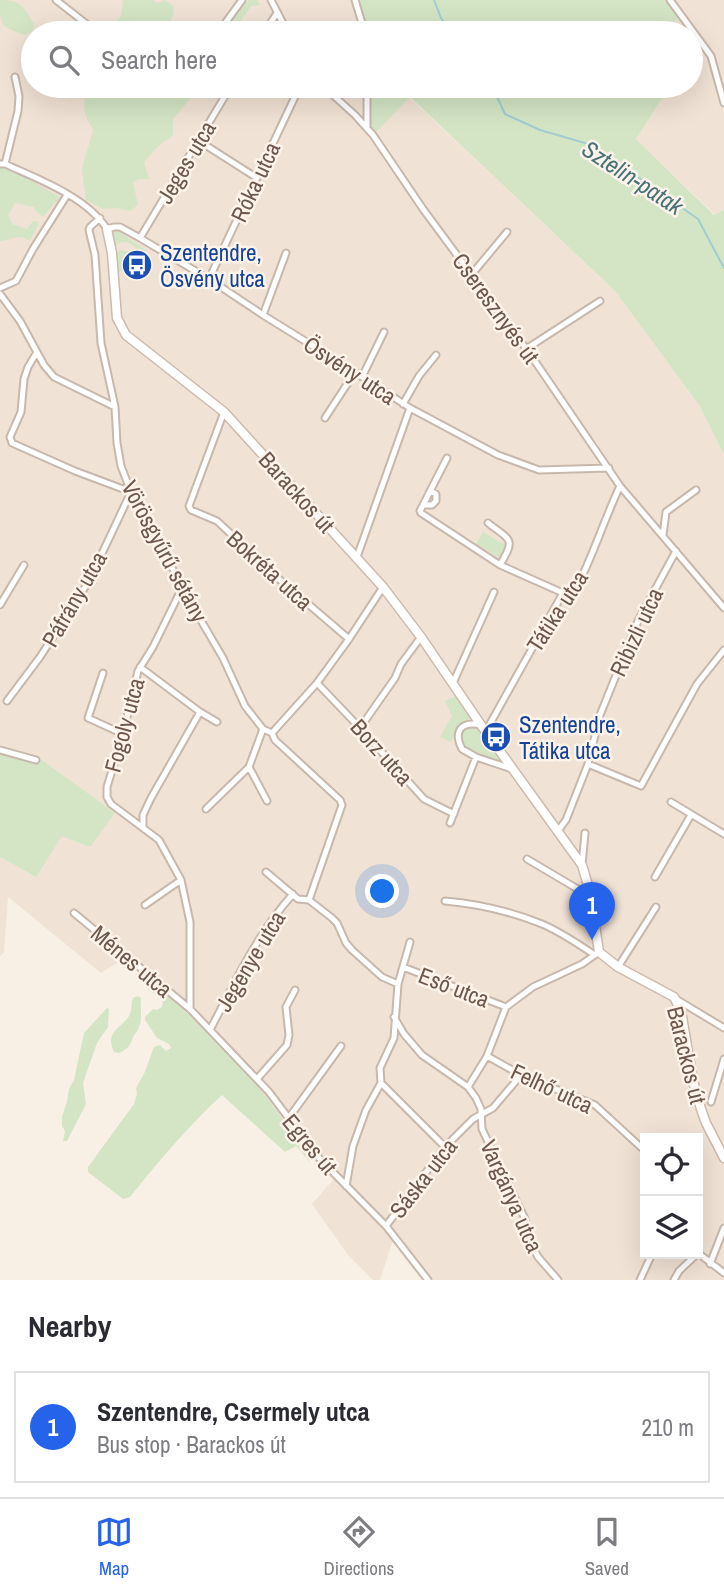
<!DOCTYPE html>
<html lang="en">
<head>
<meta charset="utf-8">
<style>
  :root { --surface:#fff; --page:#f2f2f3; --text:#2b2b33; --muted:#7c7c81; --line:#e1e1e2; --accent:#2563eb }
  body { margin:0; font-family:"Archivo Narrow",sans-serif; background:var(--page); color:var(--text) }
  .controls { position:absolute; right:21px; bottom:21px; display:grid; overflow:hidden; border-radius:0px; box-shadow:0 7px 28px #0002 }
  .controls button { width:63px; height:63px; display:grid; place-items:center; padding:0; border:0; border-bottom:2px solid var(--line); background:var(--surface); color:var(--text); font:35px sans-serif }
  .you { position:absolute; left:383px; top:892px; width:24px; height:24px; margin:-18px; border:5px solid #fff; border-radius:50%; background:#1a73e8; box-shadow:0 0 0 10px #1a73e833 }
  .badge { display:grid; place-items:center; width:46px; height:46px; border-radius:50%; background:var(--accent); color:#fff; font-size:23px; font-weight:700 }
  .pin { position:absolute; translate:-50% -58px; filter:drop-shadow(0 2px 4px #0008) }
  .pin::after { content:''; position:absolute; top:37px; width:24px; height:21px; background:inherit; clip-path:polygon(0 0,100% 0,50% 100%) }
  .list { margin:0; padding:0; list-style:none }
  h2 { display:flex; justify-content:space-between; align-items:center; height:91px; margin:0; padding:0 28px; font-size:30px }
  h2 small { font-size:23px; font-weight:400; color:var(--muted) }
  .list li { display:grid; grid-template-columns:46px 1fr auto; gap:21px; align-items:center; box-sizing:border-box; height:112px; margin:0 14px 14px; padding:0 14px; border:2px solid var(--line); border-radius:0px }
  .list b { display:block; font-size:26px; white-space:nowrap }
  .list p { margin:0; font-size:23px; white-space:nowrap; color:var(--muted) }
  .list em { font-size:23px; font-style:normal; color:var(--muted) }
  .icon { flex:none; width:38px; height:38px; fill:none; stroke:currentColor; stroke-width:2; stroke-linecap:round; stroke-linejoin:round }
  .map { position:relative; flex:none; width:724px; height:1280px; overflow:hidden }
  .search { position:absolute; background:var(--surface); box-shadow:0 7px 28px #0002; left:21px; right:21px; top:21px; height:77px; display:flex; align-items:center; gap:18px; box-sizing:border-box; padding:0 24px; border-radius:38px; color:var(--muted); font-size:26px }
  .sheet { height:217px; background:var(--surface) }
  nav { display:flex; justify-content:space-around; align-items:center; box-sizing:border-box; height:98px; border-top:2px solid var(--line); background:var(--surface); font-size:19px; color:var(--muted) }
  nav a { display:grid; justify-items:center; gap:4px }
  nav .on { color:var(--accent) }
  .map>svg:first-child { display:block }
</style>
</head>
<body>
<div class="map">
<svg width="724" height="1280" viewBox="0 0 724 1280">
  <rect width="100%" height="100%" fill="#f9f0e5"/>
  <path fill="#f0e2d4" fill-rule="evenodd" d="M0 0H355L365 33H33V86H367L409 97 615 291 699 405 724 455V1280H425L393 1240 380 1280H373L348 1255 312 1204 333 1180 225 1054 125 958 101 973 8 897 4 953 0 956V857L36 877 0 749ZM645 1138H698V1254H645Z
    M667 0H724V210L715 215 636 139 670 86H691V33H662L677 19Z"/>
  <path fill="#d3e5c5" d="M0 0C21 0 24 7 34 24L32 31 25 35C0 26 0 27 0 0Z
    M123 0H153L157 3 165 0 174 7 173 16 169 23 175 33H108L106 31 121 16Z
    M248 0H257L260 5 251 6 232 33H223Z
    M355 0H667L678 19 662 33H365Z
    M109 86H116L114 96C128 92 139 94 153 99L160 86C175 86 179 90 190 99L173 119V135L156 148 144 162 149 179H139L133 182 138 205 130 211 117 208 103 209 86 200 82 169 93 130C84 114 81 107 88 89L99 94Z
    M367 86H670L636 139 714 215 724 210V455L699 405 615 291 410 97 373 135 367 128Z
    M0 168H8L60 197 43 217 36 211 34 207 15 203 8 215 12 224 27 229 33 221 39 222 30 241C17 233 13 240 0 241Z
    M113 230H116L146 250 140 256C135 245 126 237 115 246L111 233Z
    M121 250 129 252C132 258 131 261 127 265L124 263 121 265 124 268 116 276 115 255Z
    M483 532 507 546 500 558 476 544Z
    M458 695 472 717C460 723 456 729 451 742L440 737 452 716 445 701Z
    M469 727 475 728 480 731 502 763 467 751 461 743 460 736 463 730Z
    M0 749 43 761 115 813 90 847 62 836 36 877 0 857Z
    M151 985 156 986 182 1008 254 1081 312 1159 309 1161 296 1146 285 1152 222 1095C188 1126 159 1161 130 1197L123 1199 88 1172V1167L134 1104 137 1094 136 1088 144 1074 154 1047 160 1045 166 1051 171 1048 169 1044 157 1038 145 1020V1017L153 1009 157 1010 162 1007 163 1002 160 997 148 990V986Z
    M138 996 141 998C140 1007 143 1019 139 1027 138 1031 135 1033 133 1037 130 1046 128 1049 119 1053L114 1052C104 1031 122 1028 129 1016 132 1011 131 1003 133 998Z
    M107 1008 109 1009 108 1027 97 1043 83 1083 86 1104 67 1141H63L65 1131 62 1126V1117L67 1101 69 1089 74 1080 84 1033Z"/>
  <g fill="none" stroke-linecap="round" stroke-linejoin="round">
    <path stroke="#a3ccd0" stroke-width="2" d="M434 0 441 18 453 33
      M492 86 505 114 540 130 585 143 654 188 698 219 724 268"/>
    <g stroke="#c8b8ac" stroke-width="9">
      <path id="street" d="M56 0 98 33
        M271 0 288 33
        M355 0 365 33
        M670 0 711 56 724 103
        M218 33 242 0
        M264 33 277 13
        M323 86 355 115 373 135 423 209 530 354 620 486 724 608
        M367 128V86
        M199 141 257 178
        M0 164H5C38 179 87 197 107 229L114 227H120L140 238 209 279 263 315 355 372 410 408 498 455 539 470 609 468
        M5 164 18 111 19 96 15 77
        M100 218 90 227 89 230 95 255 101 343 115 407 117 443 121 466 131 492 157 537 182 588 223 658 245 706 263 729 272 733 275 740 340 800 342 805 309 900
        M140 238 231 86
        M472 274 507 232
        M209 279 300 86
        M0 288 16 281 33 249 67 195
        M0 294 20 321 44 365 54 377 115 407
        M263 315 286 253
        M526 349 600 301
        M362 377 384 332
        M403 404 419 376 436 355
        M224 412 189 506 191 510 217 521 279 579 349 639
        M325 418 355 372
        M447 458 420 511 421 513 500 565 563 593
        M423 505H432L436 501V494L430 491
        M488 523C511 541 516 538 500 565
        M663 535 666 512 696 490
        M357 557 410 408
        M182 588 153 647 138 671 123 734 107 787V797L111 804 159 840 181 880 190 922V1009
        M0 605 24 565
        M140 667 200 712 217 722
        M103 673 88 718 123 734
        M317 683 349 639 383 587
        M453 683 494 592
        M7 701 40 657 89 581 131 492 75 471 12 443 10 437 21 412 24 379 28 367 37 352
        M481 725C461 721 453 731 462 749L476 757 512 769
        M360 728 395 678 401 664 421 637
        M263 729 249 767 267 801
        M486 731 563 593 576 589C593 556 604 520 620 486
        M272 733 317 683 360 728 424 799 454 814
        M0 750 36 760
        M588 764 641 786 697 684 724 650
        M671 802 724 834
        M206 809 249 767
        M450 823 476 757
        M143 827V815L151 798 200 712
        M557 832 566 820 588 764 600 715 638 621 676 551
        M527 859 581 891 590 892
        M582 865 585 833
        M266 872 298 899 309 900 332 918 337 923 346 943 352 950 382 977 398 984
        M655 877 691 815
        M445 901C479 904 510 911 542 924 561 932 578 944 595 955
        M145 905 181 880
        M74 913 190 1009 269 1092 317 1156 386 1226 428 1280
        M403 967 506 1007
        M618 967 656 907
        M676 999 724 1028
        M394 1017 404 1034 422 1055 468 1087 476 1098 481 1109 482 1129 525 1219 529 1240 538 1257 558 1280
        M210 1030C235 982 257 934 293 894
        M487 1056 521 1075 595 1105 645 1151
        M257 1079 287 1045 289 1035 286 1007 295 990
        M381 1083 445 1147
        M468 1087 487 1056 506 1007 533 987 582 964 599 952
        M711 1102 724 1059
        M288 1119 341 1046
        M346 1186 353 1146 366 1110 381 1083 380 1068 394 1038 398 984 410 942
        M386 1226 445 1147 473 1119 493 1108 521 1075
        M698 1253 724 1273
        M710 1264 724 1228
        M640 1280 652 1254
        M674 1280 679 1271 697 1254"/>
    </g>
    <g stroke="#cdbaad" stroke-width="11">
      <path id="secondary" d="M107 229 112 253 117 318 126 335 224 412 383 587 421 637 481 725 582 865 590 892 599 952 618 967 674 997 681 1011 693 1081 701 1109 706 1123 724 1158"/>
    </g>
    <use href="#street" stroke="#fff" stroke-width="5"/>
    <use href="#secondary" stroke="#fff" stroke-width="8"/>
  </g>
  <defs>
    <g id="bus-disc" transform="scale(1.575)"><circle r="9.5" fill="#1a4fb4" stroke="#fcf4ea"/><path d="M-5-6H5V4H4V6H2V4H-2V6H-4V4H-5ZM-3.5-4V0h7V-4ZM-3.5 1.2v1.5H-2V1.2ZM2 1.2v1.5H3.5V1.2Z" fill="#fff"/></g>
  </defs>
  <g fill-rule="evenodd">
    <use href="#bus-disc" x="137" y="265"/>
    <use href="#bus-disc" x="496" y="737"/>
  </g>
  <g text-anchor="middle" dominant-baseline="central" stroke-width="5" stroke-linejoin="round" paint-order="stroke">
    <g font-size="23" fill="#6e574d" stroke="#fcf4ea">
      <text transform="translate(186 162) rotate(-59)">Jeges utca</text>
      <text transform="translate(255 182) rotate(-65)">Róka utca</text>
      <text transform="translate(496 308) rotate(54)">Cseresznyés út</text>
      <text transform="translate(350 370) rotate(33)">Ösvény utca</text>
      <text transform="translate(297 492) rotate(48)">Barackos út</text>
      <text transform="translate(165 551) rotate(62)">Vörösgyűrű sétány</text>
      <text transform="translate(270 570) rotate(42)">Bokréta utca</text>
      <text transform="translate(74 599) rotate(-60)">Páfrány utca</text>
      <text transform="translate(557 611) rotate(-57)">Tátika utca</text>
      <text transform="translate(636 632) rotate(-65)">Ribizli utca</text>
      <text transform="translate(124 725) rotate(-75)">Fogoly utca</text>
      <text transform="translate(382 752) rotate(48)">Borz utca</text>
      <text transform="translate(132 961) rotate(40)">Ménes utca</text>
      <text transform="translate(250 961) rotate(-59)">Jegenye utca</text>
      <text transform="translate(454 987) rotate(21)">Eső utca</text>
      <text transform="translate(687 1055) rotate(76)">Barackos út</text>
      <text transform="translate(552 1088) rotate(25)">Felhő utca</text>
      <text transform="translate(310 1144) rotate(50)">Egres út</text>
      <text transform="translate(423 1178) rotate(-52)">Sáska utca</text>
      <text transform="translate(512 1196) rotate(66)">Vargánya utca</text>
    </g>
    <g font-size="23" fill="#164399" stroke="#fcf4ea" text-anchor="start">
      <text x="160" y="252">Szentendre,<tspan x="160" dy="26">Ösvény utca</tspan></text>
      <text x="519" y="724">Szentendre,<tspan x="519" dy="26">Tátika utca</tspan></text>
    </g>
    <g font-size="24" font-style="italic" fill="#477378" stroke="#fcf4ea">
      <text transform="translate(633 177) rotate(33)">Sztelin-patak</text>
    </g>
  </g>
</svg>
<div class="controls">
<button><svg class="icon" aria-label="locate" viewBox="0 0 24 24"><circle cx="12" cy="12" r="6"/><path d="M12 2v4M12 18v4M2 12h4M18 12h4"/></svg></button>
<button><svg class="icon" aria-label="layers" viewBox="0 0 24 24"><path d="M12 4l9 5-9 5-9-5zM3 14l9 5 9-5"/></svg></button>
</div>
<div class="you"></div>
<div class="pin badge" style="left:592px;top:940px">1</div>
<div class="search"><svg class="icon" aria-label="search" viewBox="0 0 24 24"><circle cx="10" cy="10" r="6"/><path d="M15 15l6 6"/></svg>Search here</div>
</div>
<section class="sheet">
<h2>Nearby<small></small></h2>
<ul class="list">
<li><span class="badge">1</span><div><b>Szentendre, Csermely utca</b><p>Bus stop · Barackos út</p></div><em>210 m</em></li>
</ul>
</section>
<nav>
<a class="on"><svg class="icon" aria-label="map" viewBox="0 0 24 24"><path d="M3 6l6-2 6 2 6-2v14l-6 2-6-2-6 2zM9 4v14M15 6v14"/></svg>Map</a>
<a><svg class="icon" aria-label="directions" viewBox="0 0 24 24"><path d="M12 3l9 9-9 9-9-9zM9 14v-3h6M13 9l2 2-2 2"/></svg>Directions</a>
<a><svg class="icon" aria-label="saved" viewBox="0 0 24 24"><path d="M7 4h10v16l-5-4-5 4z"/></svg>Saved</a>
</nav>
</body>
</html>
